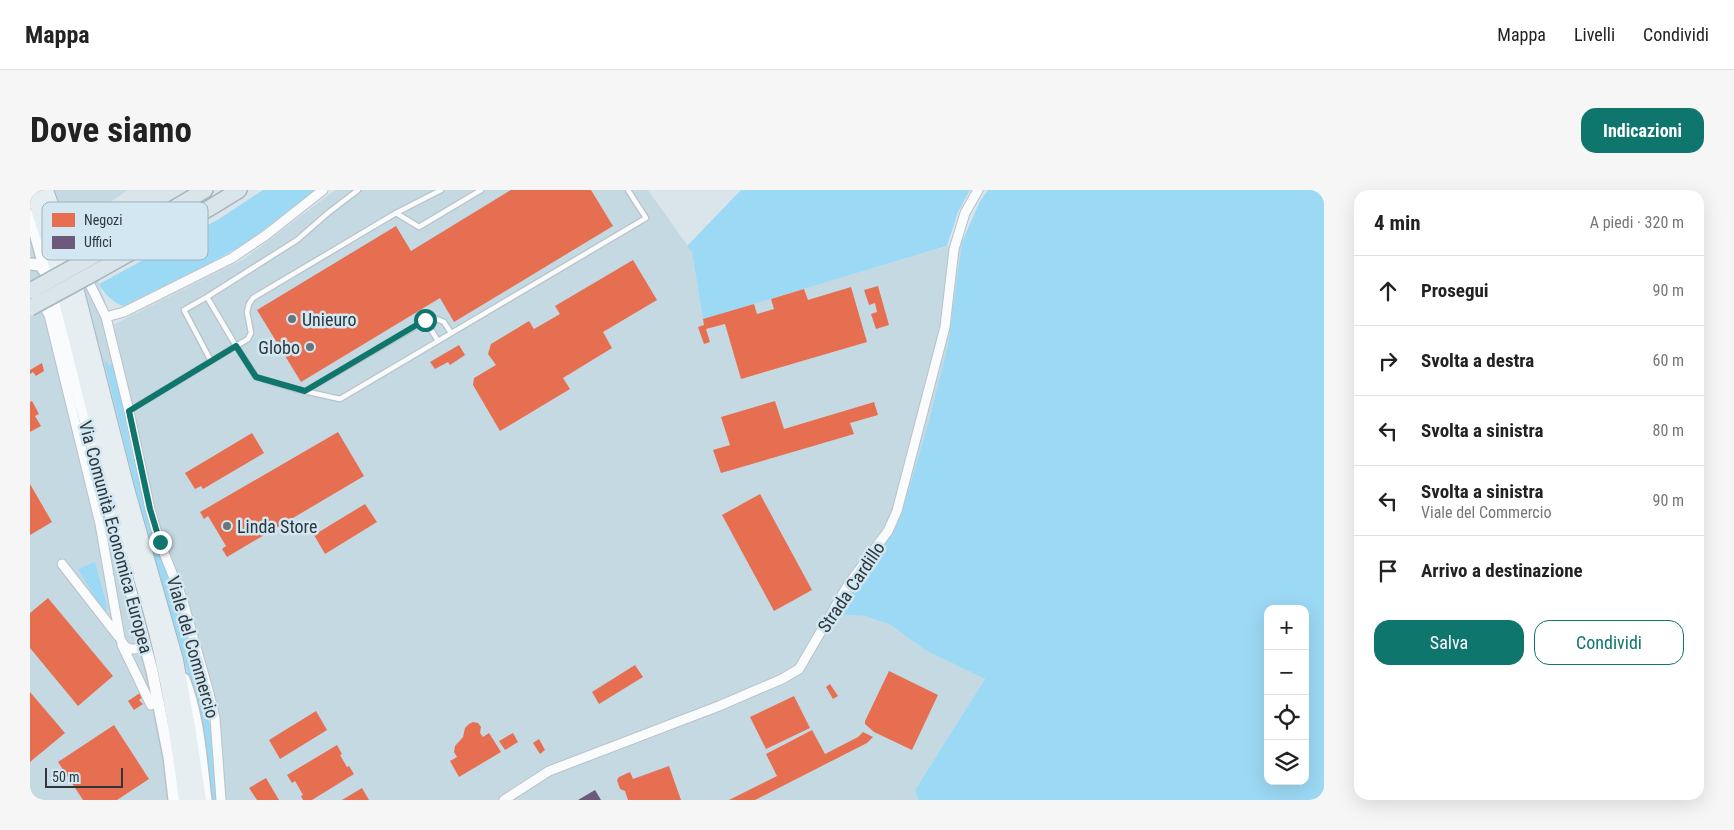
<!DOCTYPE html>
<html lang="it">
<head>
<meta charset="utf-8">
<style>
  :root { --surface:#fff; --page:#f6f6f6; --text:#222; --muted:#767676; --line:#e0e0e0; --accent:#0f766e }
  body { margin:0; font-family:"Roboto Condensed",sans-serif; background:var(--page); color:var(--text) }
  .controls { position:absolute; right:15px; bottom:15px; display:grid; overflow:hidden; border-radius:10px; box-shadow:0 5px 20px #0002 }
  .controls button { width:45px; height:45px; display:grid; place-items:center; padding:0; border:0; border-bottom:1px solid var(--line); background:var(--surface); color:var(--text); font:25px sans-serif }
  .scale { position:absolute; left:15px; bottom:12px; width:78px; box-sizing:border-box; padding-left:5px; border:2px solid #2e373b; border-top:0; font-size:14px; line-height:18px; white-space:nowrap; color:#2e373b; -webkit-text-stroke:4px #d2e7f2; paint-order:stroke }
  .stop { position:absolute; width:15px; height:15px; margin:-11px; border:4px solid #0f766e; border-radius:50%; background:#fff }
  .stop.end { background:#0f766e; border-color:#fff; box-shadow:0 1px 5px #0008 }
  .list { margin:0; padding:0; list-style:none }
  h2 { display:flex; justify-content:space-between; align-items:center; height:65px; margin:0; padding:0 20px; font-size:21px }
  h2 small { font-size:16px; font-weight:400; color:var(--muted) }
  .list li { display:grid; grid-template-columns:32px 1fr auto; gap:15px; align-items:center; box-sizing:border-box; height:70px; padding:0 20px; border-top:1px solid var(--line) }
  .list b { display:block; font-size:19px; white-space:nowrap }
  .list p { margin:0; font-size:16px; white-space:nowrap; color:var(--muted) }
  .list em { font-size:16px; font-style:normal; color:var(--muted) }
  .actions { display:flex; gap:10px; padding:15px 20px }
  .actions a { flex:1; padding:11px 0; border:1px solid var(--accent); border-radius:15px; text-align:center; font-size:18px; color:var(--accent) }
  .actions .main { background:var(--accent); color:#fff }
  .icon { flex:none; width:28px; height:28px; fill:none; stroke:currentColor; stroke-width:2; stroke-linecap:round; stroke-linejoin:round }
  .map { position:relative; flex:none; width:1294px; height:610px; overflow:hidden; border-radius:15px }
  header { display:flex; align-items:center; gap:30px; box-sizing:border-box; height:70px; padding:0 25px; background:var(--surface); border-bottom:1px solid var(--line) }
  header strong { font-size:24px }
  nav { display:flex; gap:28px; margin-inline-start:auto; font-size:18px }
  .intro { display:flex; align-items:center; justify-content:space-between; box-sizing:border-box; height:120px; padding:0 30px }
  h1 { margin:0; font-size:35px }
  .button { padding:12px 22px; border-radius:15px; background:var(--accent); color:#fff; font-size:18px; font-weight:700 }
  main { display:flex; gap:30px; padding:0 30px }
  aside { flex:1; background:var(--surface); border-radius:15px; box-shadow:0 5px 20px #0002 }
  .map>svg:first-child { display:block }
</style>
</head>
<body>
<header>
<strong>Mappa</strong>
<nav><a>Mappa</a><a>Livelli</a><a>Condividi</a></nav>
</header>
<div class="intro"><h1>Dove siamo</h1><a class="button">Indicazioni</a></div>
<main>
<div class="map">
<svg width="1294" height="610" viewBox="0 0 1294 610">
  <rect width="100%" height="100%" fill="#d9e5eb"/>
  <path fill="#c5d9e3" d="M0 0H98L49 34 83 135 214 69 305 0H618L662 62 673 128 932 52 918 154 900 227 872 322 813 425 835 426 861 435 895 460 955 489 885 600 888 610H0Z"/>
  <path fill="#9cd9f4" fill-rule="evenodd" d="M233 0H286L216 53 180 73 93 116C83 113 74 103 69 94L189 29Z
    M711 0H940L928 22 917 56 673 129 662 62 657 56Z
    M958 0H1294V610H888L885 600 955 489 895 460 861 435 835 426 813 425 825 397 862 342 872 322 900 227 918 154 932 52 950 11ZM1238 419H1275V591H1238Z
    M74 170 79 175 84 174 102 265 120 335 129 362 149 413 173 503 180 538 187 610H179L165 506 112 325Z
    M65 372 77 416V420L75 421H73L48 379Z"/>
  <path fill="#e76f51" d="M481 0H561L583 36 424 132 410 108 271 192 227 120 366 36 381 61Z
    M603 70 627 110 573 142 582 158 533 188 540 199 470 241 443 195 444 188 466 175 458 164 461 154 499 131 504 139 530 124 525 116Z
    M848 96 859 135 846 139 841 124 847 122 845 113 839 115 834 100Z
    M821 97 837 152 711 189 695 134 676 139 680 152 674 154 668 137 674 135 673 129 724 114 727 124 744 119 741 109 774 99 778 110Z
    M429 155 435 165 420 175 418 172 405 179 400 172Z
    M12 173 14 181 6 186 3 182 0 184V180Z
    M2 211 9 224 5 226 11 236 0 242V212Z
    M745 211 754 239 844 212 848 225 820 233 824 244 691 283 683 260 700 255 691 227Z
    M308 242 334 286 197 367 192 359 196 356 178 326 174 329 170 322Z
    M222 243 234 263 173 299 171 296 165 299 155 283Z
    M0 294 22 332 0 345Z
    M730 304 782 400 744 421 692 325Z
    M335 314 347 332 295 364 284 345Z
    M18 408 83 486 48 516 0 458V423Z
    M605 475 613 487 569 514 562 502Z
    M859 481 908 505 882 560 844 542 835 534V531Z
    M800 494 808 506 803 509 796 497Z
    M0 502 35 543 0 572Z
    M110 503 113 507 109 510 113 514 104 520 98 511Z
    M764 506 780 538 736 559 720 527Z
    M286 521 297 540 250 569 239 550Z
    M443 532 448 533 451 537 450 543 453 547 459 543 471 562 429 587 420 571 427 567 424 562 425 556 433 547 435 538 439 534Z
    M84 535 119 589 87 610H53L28 572Z
    M782 540 795 564 828 547 833 542 843 547 837 553 725 610H699L747 586 736 564Z
    M483 543 488 552 475 560 469 551Z
    M509 549 515 560 510 564 503 553Z
    M307 555 312 564 310 565 317 577 319 576 324 584 282 610H273L271 606 273 605 265 591 262 593 257 585Z
    M639 576 651 610H598L595 601 590 599 587 590 589 587 600 582 603 589Z
    M236 588 249 610H227L219 598Z
    M332 598 339 610H312Z"/>
  <path fill="#6d597a" d="M565 600 571 610H548Z"/>
  <g fill="none" stroke-linecap="round" stroke-linejoin="round">
    <g stroke="#b9c2c7" stroke-width="7">
      <path id="lane" d="M328 0 298 23 267 50 177 107 206 156 218 149 221 143 217 122 219 114 223 108 366 23 411 0
        M366 23 389 37 451 0
        M177 107 154 120 181 171
        M395 130 408 151
        M275 201 402 127 414 132 421 143
        M99 221 206 156 226 187 265 199 310 209 616 28 598 0"/>
    </g>
    <g stroke="#b9c2c7" stroke-width="11">
      <path id="street" d="M37 56 45 64 76 127 99 221 120 319 130 353 152 408 179 503 185 528 191 610
        M10 109 19 125 70 334 90 448C94 460 105 463 115 453
        M76 127 94 122 202 68 236 45 293 0
        M32 374 88 446
        M92 455 121 515 129 512
        M474 610 519 581 689 516 752 489 769 479 818 395 858 341 867 321 915 137 924 59 935 23 948 0"/>
    </g>
    <g stroke="#b9c2c7" stroke-width="14">
      <path id="secondary" d="M0 25 16 83
        M0 74 10 75 16 83 122 481 139 567 144 610
        M154 489C169 527 171 570 176 610"/>
    </g>
    <g stroke="#a5b6be" stroke-width="16">
      <path id="primary" d="M1 0C34 86 51 176 75 265 91 327 113 388 128 450 141 503 149 556 156 610
        M16 0 35 54 98 302 146 470 159 543 169 610"/>
    </g>
    <g stroke="#a5b6be" stroke-width="18">
      <path id="highway" d="M58 69 175 0
        M66 82 178 19 209 0"/>
    </g>
    <use href="#lane" stroke="#f9fbfc" stroke-width="4.5"/>
    <use href="#street" stroke="#f9fbfc" stroke-width="9"/>
    <use href="#secondary" stroke="#f9fbfc" stroke-width="11"/>
    <use href="#primary" stroke="#e6eef2" stroke-width="14"/>
    <use href="#highway" stroke="#d9e5eb" stroke-width="15"/>
    <g stroke="#a5b6be" stroke-width="18" stroke-linecap="butt">
      <path id="highway-bridge" d="M0 101 58 69
        M0 118 66 82"/>
    </g>
    <use href="#highway-bridge" stroke="#d9e5eb" stroke-width="15"/>
  </g>
  <g fill="none" stroke-linecap="round" stroke-linejoin="round">
    <path stroke="#0f766e" stroke-width="6" d="M130 352 120 319 99 221 206 156 226 187 275 201 395 130"/>
  </g>
  <g fill="#6a7479" stroke="#d2e7f2" stroke-width="2">
    <circle cx="262" cy="129" r="5"/>
    <circle cx="280" cy="157" r="5"/>
    <circle cx="197" cy="336" r="5"/>
  </g>
  <g text-anchor="middle" dominant-baseline="central" stroke-width="5" stroke-linejoin="round" paint-order="stroke">
    <g font-size="18" fill="#2e373b" stroke="#d2e7f2" text-anchor="start">
      <text x="272" y="129">Unieuro</text>
      <text x="270" y="157" text-anchor="end">Globo</text>
      <text x="207" y="336">Linda Store</text>
    </g>
    <g font-size="18" fill="#2e373b" stroke="#d2e7f2">
      <text transform="translate(86 347) rotate(75)">Via Comunità Economica Europea</text>
      <text transform="translate(821 397) rotate(-56)">Strada Cardillo</text>
      <text transform="translate(163 457) rotate(74)">Viale del Commercio</text>
    </g>
  </g>
  <rect x="12" y="12" width="166" height="58" rx="8" fill="#d2e7f2" stroke="#a1b2bb" stroke-width="1"/>
  <rect x="22" y="23" width="23" height="14" fill="#e76f51"/>
  <rect x="22" y="46" width="23" height="13" fill="#6d597a"/>
  <g font-size="14" fill="#2e373b">
    <text x="54" y="35">Negozi</text>
    <text x="54" y="57">Uffici</text>
  </g>
</svg>
<div class="controls">
<button>+</button>
<button>−</button>
<button><svg class="icon" aria-label="locate" viewBox="0 0 24 24"><circle cx="12" cy="12" r="6"/><path d="M12 2v4M12 18v4M2 12h4M18 12h4"/></svg></button>
<button><svg class="icon" aria-label="layers" viewBox="0 0 24 24"><path d="M12 4l9 5-9 5-9-5zM3 14l9 5 9-5"/></svg></button>
</div>
<div class="scale">50 m</div>
<div class="stop" style="left:395px;top:130px"></div>
<div class="stop end" style="left:130px;top:352px"></div>
</div>
<aside>
<h2>4 min<small>A piedi · 320 m</small></h2>
<ul class="list">
<li><svg class="icon" aria-label="ahead" viewBox="0 0 24 24"><path d="M12 20V5M6 11l6-6 6 6"/></svg><div><b>Prosegui</b></div><em>90 m</em></li>
<li><svg class="icon" aria-label="right" viewBox="0 0 24 24"><path d="M7 20v-9h11M14 6l5 5-5 5"/></svg><div><b>Svolta a destra</b></div><em>60 m</em></li>
<li><svg class="icon" aria-label="left" viewBox="0 0 24 24"><path d="M17 20v-9H6M10 6l-5 5 5 5"/></svg><div><b>Svolta a sinistra</b></div><em>80 m</em></li>
<li><svg class="icon" aria-label="left" viewBox="0 0 24 24"><path d="M17 20v-9H6M10 6l-5 5 5 5"/></svg><div><b>Svolta a sinistra</b><p>Viale del Commercio</p></div><em>90 m</em></li>
<li><svg class="icon" aria-label="arrive" viewBox="0 0 24 24"><path d="M6 21V4h12l-3 4 3 4H6"/></svg><div><b>Arrivo a destinazione</b></div></li>
</ul>
<div class="actions"><a class="main">Salva</a><a>Condividi</a></div>
</aside>
</main>
</body>
</html>
